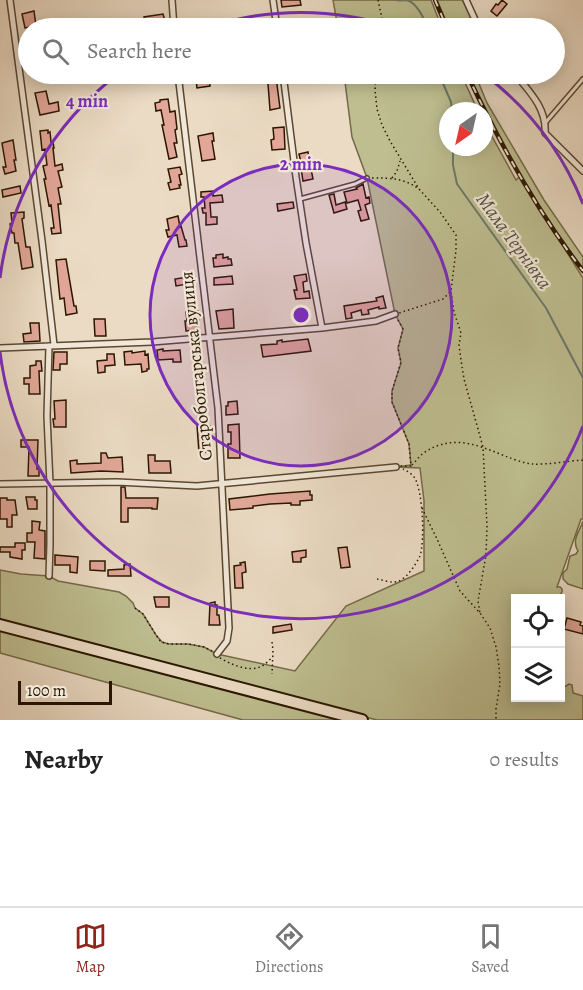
<!DOCTYPE html>
<html lang="en">
<head>
<meta charset="utf-8">
<style>
  :root { --surface:#fff; --page:#f6f6f6; --text:#222; --muted:#767676; --line:#e0e0e0; --accent:#8f2418 }
  body { margin:0; font-family:Alegreya,serif; background:var(--page); color:var(--text) }
  .controls { position:absolute; right:18px; bottom:18px; display:grid; overflow:hidden; border-radius:0px; box-shadow:0 3px 15px #0003 }
  .controls button { width:54px; height:54px; display:grid; place-items:center; padding:0; border:0; border-bottom:2px solid var(--line); background:var(--surface); color:var(--text); font:30px sans-serif }
  .compass { position:absolute; left:439px; top:102px; width:54px; height:54px; border-radius:50%; background:var(--surface); box-shadow:0 3px 15px #0003; rotate:214deg }
  .scale { position:absolute; left:18px; bottom:15px; width:94px; box-sizing:border-box; padding-left:6px; border:3px solid #2b1700; border-top:0; font-size:16px; line-height:21px; white-space:nowrap; color:#2b1700; -webkit-text-stroke:4px #f2e8d9; paint-order:stroke }
  .list { margin:0; padding:0; list-style:none }
  h2 { display:flex; justify-content:space-between; align-items:center; height:78px; margin:0; padding:0 24px; font-size:26px }
  h2 small { font-size:20px; font-weight:400; color:var(--muted) }
  .icon { flex:none; width:33px; height:33px; fill:none; stroke:currentColor; stroke-width:2; stroke-linecap:round; stroke-linejoin:round }
  .map { position:relative; flex:none; width:583px; height:720px; overflow:hidden }
  .search { position:absolute; background:var(--surface); box-shadow:0 3px 15px #0003; left:18px; right:18px; top:18px; height:66px; display:flex; align-items:center; gap:15px; box-sizing:border-box; padding:0 21px; border-radius:33px; color:var(--muted); font-size:22px }
  .sheet { height:186px; background:var(--surface) }
  nav { display:flex; justify-content:space-around; align-items:center; box-sizing:border-box; height:84px; border-top:2px solid var(--line); background:var(--surface); font-size:16px; color:var(--muted) }
  nav a { display:grid; justify-items:center; gap:3px }
  nav .on { color:var(--accent) }
  .map>svg:first-child { display:block }
</style>
</head>
<body>
<div class="map">
<svg width="583" height="720" viewBox="0 0 583 720">
  <rect width="100%" height="100%" fill="#ebdbc4"/>
  <filter id="stains"><feTurbulence type="fractalNoise" baseFrequency=".00333" numOctaves="4"/><feColorMatrix values="0 0 0 0 .2 0 0 0 0 .09 0 0 0 0 .02 0 0 0 .5 -.17"/></filter>
  <radialGradient id="worn" r=".72"><stop offset=".6" stop-color="#630" stop-opacity="0"/><stop offset="1" stop-color="#630" stop-opacity=".3"/></radialGradient>
  <path fill="#bebe90" stroke="#746a48" stroke-width="1.5" d="M333 0H431L442 28H338Z
    M437 0H466L477 24 470 28H449Z
    M344 74H461L478 111H448V147H484V122L516 180 518 178H520L583 278V519H581L557 587H560L562 589V592L558 598H516V698H560L561 689 569 684 572 685 573 693 583 696V720H377L0 621V570L21 574 49 576 58 581 119 592 126 596 133 603 135 608 143 614 156 635 162 642 169 644H188L204 647 217 654 295 671 346 606 424 571V501L420 468 396 467 411 465 409 444 392 402V391L401 363 398 348 403 329 395 314 367 178 352 137Z
    M468 74H475L487 103 544 200 583 257V268C537 209 499 141 468 74Z
    M583 521V589L568 584 563 579V573L567 569 570 556 576 554 578 551C571 540 580 531 583 521Z
    M0 628 350 720H243L0 653Z"/>
  <g fill="none" stroke-linecap="round" stroke-linejoin="round">
    <path stroke="#6c796a" stroke-width="2" d="M396 0C399 1 403 0 406 0 417 2 424 19 428 28
      M439 74 451 102 452 111
      M453 147V165L457 184 546 308 583 378"/>
  </g>
  <path fill="#e2a798" stroke="#2b1700" stroke-width="1.5" d="M281 0H300L301 5 282 7Z
    M502 0 507 4 497 16 491 11 496 4 498 5Z
    M34 11 36 26 25 28 22 14Z
    M163 14 165 21H162L163 28H151L150 23 145 24 144 17Z
    M209 76 210 86 197 88 196 80H199V77Z
    M276 77 280 108 270 110 268 84 266 78Z
    M46 91 49 104 58 102 59 111 40 115 35 93Z
    M168 99 170 112 175 111 177 129 175 130 177 143H174L177 157 169 159 162 125H164L161 110 156 111 155 103 160 102V100Z
    M284 127 285 149 272 150 271 140 274 139 273 128Z
    M48 130V133L50 132 51 142H53L54 148H53L55 166 62 164 63 170 58 171 62 187 58 188 61 204H58L61 233 52 234 51 228H54L51 205 49 206 44 179H46L43 166 47 165 45 149 42 150 40 131Z
    M213 133 214 141H212L215 159 202 161 198 136Z
    M13 140 16 160H14L16 171 5 174 3 167H6L2 143Z
    M308 152 309 159 307 160 308 169H311L313 179 303 181 301 168 302 167 299 154Z
    M180 167 182 174 179 175 181 185H179L180 188 170 190 168 183 171 182 168 169Z
    M363 184 366 198 369 197 370 203 365 205 369 219 361 221 358 211 361 210 358 200 347 203 344 192 357 189 356 188Z
    M20 186 21 193 3 197 2 190Z
    M213 191V196L222 195 223 202 210 203 211 217H217V224L206 225V213H203L202 208H205L204 197H201V192Z
    M334 194 336 205 345 202 347 209 334 213 329 195Z
    M293 202 294 208 278 211 277 204Z
    M24 212V218L22 219 26 247H30L33 267 22 269 18 243H15L14 233H12L10 224 12 223 11 213Z
    M178 216 180 227 181 226 185 240H186L187 246 179 247 177 235 168 237 166 230H169L167 219Z
    M223 254V258L228 257V259H231L232 265 214 267 213 258H216V255Z
    M66 259 74 306H76L77 313 66 315 64 298 60 299 56 260Z
    M306 274 307 281 303 282 304 292 309 291 310 298 296 299 294 290H297L294 276Z
    M193 276 194 283 176 286 175 279Z
    M232 276 233 284 214 285V278Z
    M383 296 386 308 379 309V307L368 310 369 314 362 315 361 310 351 313 352 318 346 319 344 306 377 301 376 298Z
    M233 309 234 328 219 329 216 311Z
    M198 311 199 320H196L197 330 186 331 185 321H187L186 312Z
    M94 319H105L106 336H95Z
    M30 323H39L40 341 24 342 23 334 31 333Z
    M308 339 311 351 263 357 261 345 277 344V341L282 340V342Z
    M163 349V351L180 350 181 362H173V359L158 360 157 350Z
    M132 351V353L145 351V355L148 354 149 369H147V371L142 372 141 364 125 365 124 352Z
    M54 352H67V364H60V370H53Z
    M107 354H114L115 365 105 366V372L98 373 97 361 107 360Z
    M36 361H41L42 371H39L40 394H29V384H24V378H30V366L36 365Z
    M66 400V427H54L53 419H55L54 401Z
    M237 401 238 414 226 415V406H228V402Z
    M239 424 240 458H228V444H231V432H228V425Z
    M197 425 210 426V433H205L206 446H208V452L199 453Z
    M21 440H38L37 469H39V476H28L29 447H21Z
    M101 453H106L108 458 122 457 123 472 101 471 71 473 70 461 77 460V464L101 463Z
    M148 455H155V461H170L171 473H149Z
    M121 487H125L126 498H158L157 509H152V508H128V522H121Z
    M310 491V495H312V500L300 501V505H291V503L270 504 253 506V508L230 510 229 499 270 494Z
    M26 497H35V500H37V509H28Z
    M0 498H7V500H15L17 515H12V527H7V519H0Z
    M32 521 40 522 39 530 45 531V559L34 558 35 542H27V533H32Z
    M15 543H25V550H22V559L10 557V552H0V547H15Z
    M347 547 350 567 341 568 338 548Z
    M306 550V557L301 558V562H293L292 552Z
    M55 555 78 557 77 573 70 572V565H55Z
    M90 561H105V571L90 570Z
    M245 562 246 572 242 573 243 588H235L234 566 241 565 240 563Z
    M130 564 131 576H108V570L124 569V565Z
    M154 597H169V607H156Z
    M215 602V605H217V615H219L220 625H209L210 603Z
    M567 618 581 622 580 625 583 626V634L564 629Z
    M291 624 292 630 273 633V627Z"/>
  <g fill="none" stroke-linecap="round" stroke-linejoin="round">
    <g stroke="#5b4831" stroke-width="6">
      <path id="lane" d="M546 122 583 79
        M300 199 355 184 367 178"/>
    </g>
    <g stroke="#5b4831" stroke-width="8">
      <path id="street" d="M10 0 42 241 54 345
        M172 0 174 28
        M273 0 277 28
        M466 0 477 24 480 28
        M178 74 218 408 229 628 227 641 217 654
        M283 74 296 177 306 243 322 328
        M515 74C530 92 547 109 545 133L583 171
        M0 348 152 342 322 328 376 321 395 314
        M0 484 117 482 197 486 396 467
        M49 576 50 544V484L47 416 49 346"/>
    </g>
    <g stroke="#2b1700" stroke-width="14">
      <path id="highway" d="M0 625 362 720"/>
    </g>
    <path stroke="#2b1700" stroke-width="1.5" stroke-dasharray="1.5 3" stroke-linecap="butt" d="M378 0 384 28
      M376 74 375 90 377 109 382 125 390 141 419 189 440 212 456 235V250L451 291 443 299 399 313
      M372 178C390 178 404 178 419 189
      M392 178 397 171 400 161
      M451 292 454 312 461 333 459 345 461 360 464 379 483 447 487 526 486 555 478 601 480 613
      M398 320 403 329 398 348 401 362 392 391V402L409 444 411 466H400
      M412 465C416 461 420 455 425 452 453 434 478 445 505 456 513 459 523 463 532 464 547 465 568 461 583 460
      M422 508 437 539 460 591 480 613 490 628 496 647 499 666 500 684 496 709V720
      M377 579C384 580 392 584 399 581 408 577 416 564 420 556 425 541 423 489 414 477 411 473 407 471 403 469
      M135 608 143 614 156 635 161 642 169 644H188L204 647 212 651
      M272 642 273 650 272 674
      M220 658C230 664 250 673 262 666 266 664 269 660 273 657"/>
    <use href="#lane" stroke="#f2e8d9" stroke-width="3"/>
    <use href="#street" stroke="#f2e8d9" stroke-width="5"/>
    <use href="#highway" stroke="#ebdbc4" stroke-width="10"/>
    <g stroke="#2b1700" stroke-width="4.5">
      <path id="rail" d="M435 0 447 28
        M467 74C499 142 537 211 583 271"/>
    </g>
    <use href="#rail" stroke="#f2e8d9" stroke-width="2" stroke-dasharray="7" stroke-linecap="butt"/>
  </g>
  <circle cx="301" cy="315" r="151" fill="#7b2cbf" fill-opacity=".12"/>
  <g fill="none" stroke="#7b2cbf" stroke-width="3">
    <circle cx="301" cy="315" r="151"/>
    <path d="M583 426A303 303 0 0 1 0 352M0 278A303 303 0 0 1 117 75M205 28A303 303 0 0 1 397 28M485 75A303 303 0 0 1 583 204"/>
  </g>
  <g text-anchor="middle" dominant-baseline="central" stroke-width="4.5" stroke-linejoin="round" paint-order="stroke">
    <g font-size="18" fill="#2b1700" stroke="#f2e8d9">
      <text transform="translate(196 366) rotate(-96)">Староболгарська вулиця</text>
    </g>
    <g font-size="20" font-style="italic" fill="#51503e" stroke="#f2e8d9">
      <text transform="translate(514 241) rotate(54)">Мала Тернівка</text>
    </g>
  </g>
  <circle cx="301" cy="315" r="9" fill="#7b2cbf" stroke="#f2e8d9" stroke-width="3"/>
  <g font-size="18" text-anchor="middle" font-weight="bold" fill="#7b2cbf" stroke="#f2e8d9" stroke-width="4.5" stroke-linejoin="round" paint-order="stroke">
    <text x="87" y="107">4 min</text>
    <text x="301" y="170">2 min</text>
  </g>
  <rect width="100%" height="100%" filter="url(#stains)"/>
  <rect width="100%" height="100%" fill="url(#worn)"/>
</svg>
<div class="controls">
<button><svg class="icon" aria-label="locate" viewBox="0 0 24 24"><circle cx="12" cy="12" r="6"/><path d="M12 2v4M12 18v4M2 12h4M18 12h4"/></svg></button>
<button><svg class="icon" aria-label="layers" viewBox="0 0 24 24"><path d="M12 4l9 5-9 5-9-5zM3 14l9 5 9-5"/></svg></button>
</div>
<svg class="compass" viewBox="-18 -18 36 36"><path d="M0-13l5 13h-10z" fill="#e53935"/><path d="M0 13l5-13h-10z" fill="#767676"/></svg>
<div class="scale">100 m</div>
<div class="search"><svg class="icon" aria-label="search" viewBox="0 0 24 24"><circle cx="10" cy="10" r="6"/><path d="M15 15l6 6"/></svg>Search here</div>
</div>
<section class="sheet">
<h2>Nearby<small>0 results</small></h2>
<ul class="list">
</ul>
</section>
<nav>
<a class="on"><svg class="icon" aria-label="map" viewBox="0 0 24 24"><path d="M3 6l6-2 6 2 6-2v14l-6 2-6-2-6 2zM9 4v14M15 6v14"/></svg>Map</a>
<a><svg class="icon" aria-label="directions" viewBox="0 0 24 24"><path d="M12 3l9 9-9 9-9-9zM9 14v-3h6M13 9l2 2-2 2"/></svg>Directions</a>
<a><svg class="icon" aria-label="saved" viewBox="0 0 24 24"><path d="M7 4h10v16l-5-4-5 4z"/></svg>Saved</a>
</nav>
</body>
</html>
